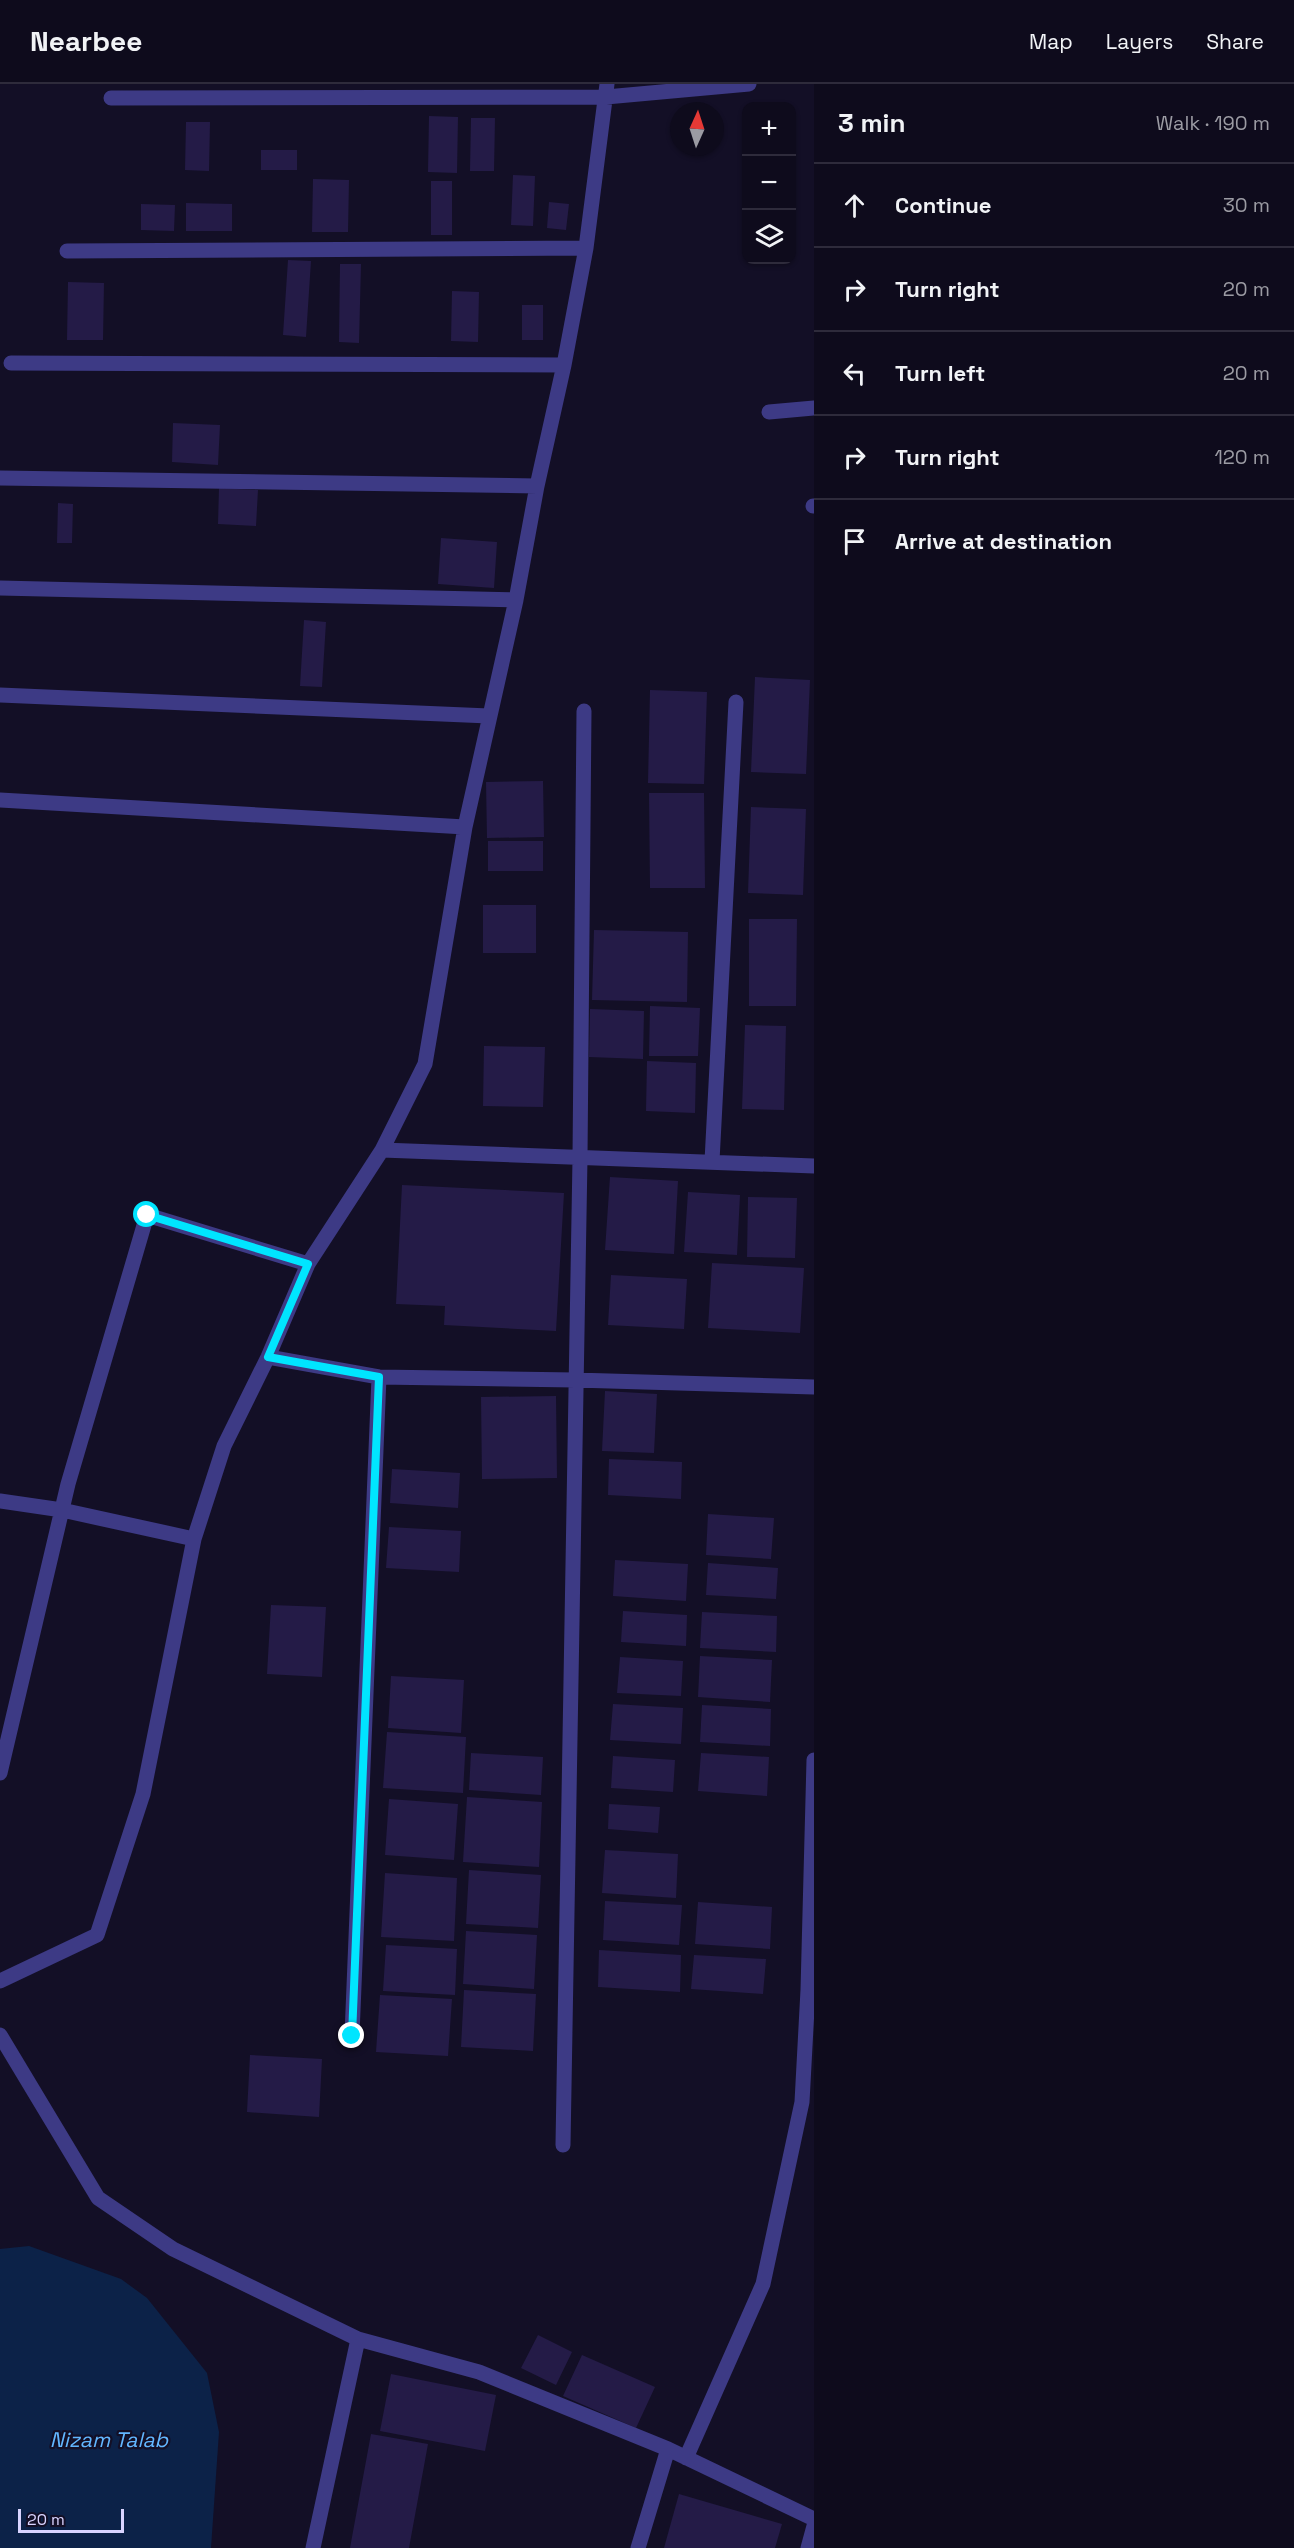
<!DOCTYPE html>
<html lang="en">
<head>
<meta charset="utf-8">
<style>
  :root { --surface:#0e0b1c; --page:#171425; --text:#f1f3f6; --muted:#9b9ba3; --line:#2e2b3b }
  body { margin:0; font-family:"Space Grotesk",sans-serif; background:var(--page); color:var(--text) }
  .controls { position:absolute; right:18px; top:18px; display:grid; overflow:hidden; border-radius:12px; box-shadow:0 2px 4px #0004 }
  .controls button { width:54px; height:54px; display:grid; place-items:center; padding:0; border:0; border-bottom:2px solid var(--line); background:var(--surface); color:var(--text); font:30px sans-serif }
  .compass { position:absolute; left:670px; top:18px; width:54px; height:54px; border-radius:50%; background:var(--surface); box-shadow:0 2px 4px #0004; rotate:3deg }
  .scale { position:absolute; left:18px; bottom:15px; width:106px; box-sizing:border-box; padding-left:6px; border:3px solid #d9d4ff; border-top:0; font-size:16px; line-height:21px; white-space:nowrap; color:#d9d4ff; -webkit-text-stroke:4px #130f26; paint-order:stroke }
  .stop { position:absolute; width:18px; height:18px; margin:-14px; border:4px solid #00e5ff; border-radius:50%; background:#fff }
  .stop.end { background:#00e5ff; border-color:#fff; box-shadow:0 2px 6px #0008 }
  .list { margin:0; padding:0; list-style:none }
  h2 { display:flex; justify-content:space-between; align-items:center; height:78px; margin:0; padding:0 24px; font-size:26px }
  h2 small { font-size:20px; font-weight:400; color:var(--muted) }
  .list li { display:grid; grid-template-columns:39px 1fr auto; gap:18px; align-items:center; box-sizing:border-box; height:84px; padding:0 24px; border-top:2px solid var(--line) }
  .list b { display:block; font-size:22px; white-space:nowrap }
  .list em { font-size:20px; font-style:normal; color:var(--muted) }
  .icon { flex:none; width:33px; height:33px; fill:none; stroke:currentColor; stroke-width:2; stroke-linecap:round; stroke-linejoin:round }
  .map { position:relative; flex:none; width:814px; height:2464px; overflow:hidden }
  header { display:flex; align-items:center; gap:36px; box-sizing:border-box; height:84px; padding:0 30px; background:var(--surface); border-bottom:2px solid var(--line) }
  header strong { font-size:28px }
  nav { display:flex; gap:33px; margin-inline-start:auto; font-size:21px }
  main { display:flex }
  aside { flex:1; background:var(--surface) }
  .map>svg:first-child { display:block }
</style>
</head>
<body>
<header>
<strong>Nearbee</strong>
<nav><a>Map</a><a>Layers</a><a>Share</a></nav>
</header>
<main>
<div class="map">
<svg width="814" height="2464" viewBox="0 0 814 2464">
  <rect width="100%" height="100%" fill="#130f26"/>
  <path fill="#0c2248" d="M29 2162 121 2195 147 2214 207 2289 219 2348 211 2464H0V2165Z"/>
  <path fill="#241b47" d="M429 32 458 33 457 89 428 88Z
    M471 34H495L494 87H470Z
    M186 38H210L209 87 185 86Z
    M261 66H297V86H261Z
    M513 91 535 92 533 142 511 141Z
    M313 95 349 96 348 148H312Z
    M431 97H452V151H431Z
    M549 118 569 120 566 146 547 144Z
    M186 119 232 120V147H186Z
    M141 120 175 121 174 147 141 146Z
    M288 176 311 177 306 253 283 251Z
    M340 180H361L359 259 339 258Z
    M68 198 104 199 103 256H67Z
    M452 207 479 208 478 258 451 257Z
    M522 221H543V256H522Z
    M173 339 220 341 218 381 172 378Z
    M219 404 258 406 256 442 218 440Z
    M58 419 73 420 72 459H57Z
    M441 454 497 458 494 504 438 500Z
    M304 536 326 538 322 603 300 602Z
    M755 593 810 596 806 690 751 688Z
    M650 606 707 608 704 700 648 699Z
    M543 697 544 753 487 754 486 698Z
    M649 709H704L705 804H650Z
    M751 723 806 725 803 811 748 809Z
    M488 757H543V787H488Z
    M483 821H536V869H483Z
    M749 835H797L796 922H749Z
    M594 846 688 848 687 918 592 916Z
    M650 922 700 924 698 972H649Z
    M590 925 644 927 643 975 589 973Z
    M745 941 786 942 784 1026 742 1025Z
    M484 962 545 963 543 1023 483 1022Z
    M647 977 696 979 695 1029 646 1027Z
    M610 1093 678 1097 674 1170 605 1166Z
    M402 1101 564 1109 556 1247 444 1241 445 1222 396 1220Z
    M688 1108 740 1111 737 1171 684 1168Z
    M748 1113 797 1114 795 1174 747 1173Z
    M712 1179 804 1184 800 1249 708 1244Z
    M611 1191 687 1195 684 1245 608 1241Z
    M605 1307 657 1310 654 1369 602 1367Z
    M556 1312 557 1394 482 1395 481 1313Z
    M609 1375 682 1378 681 1415 608 1411Z
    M392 1385 460 1389 458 1424 390 1419Z
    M708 1430 774 1434 771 1475 706 1471Z
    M389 1443 461 1447 459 1488 386 1484Z
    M615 1476 688 1480 686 1517 613 1512Z
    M708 1479 778 1484 776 1515 706 1511Z
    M271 1521 326 1523 322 1593 267 1590Z
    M623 1527 687 1531 686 1562 621 1558Z
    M702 1528 777 1532 776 1568 700 1564Z
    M700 1572 772 1576 770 1618 698 1613Z
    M620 1573 683 1577 681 1612 617 1609Z
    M391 1592 464 1596 461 1649 388 1644Z
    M613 1620 683 1624 681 1660 610 1656Z
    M702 1621 771 1625 770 1662 700 1658Z
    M387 1648 466 1653 463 1709 383 1704Z
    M471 1669 543 1673 541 1711 469 1706Z
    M701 1669 769 1673 767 1712 698 1707Z
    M613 1672 675 1676 673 1708 611 1704Z
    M467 1713 542 1718 539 1783 463 1778Z
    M389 1715 458 1720 454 1776 385 1771Z
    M609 1720 660 1723 658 1749 608 1745Z
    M605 1766 678 1770 676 1814 602 1809Z
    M469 1786 541 1791 538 1844 466 1840Z
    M385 1789 457 1794 454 1857 381 1853Z
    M605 1817 682 1821 679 1861 603 1856Z
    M698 1818 772 1823 770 1865 695 1860Z
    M466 1847 537 1851 534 1905 463 1900Z
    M386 1861 457 1865 455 1911 383 1907Z
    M599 1866 681 1871 680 1908 598 1903Z
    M694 1871 766 1875 763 1910 691 1905Z
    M464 1906 536 1910 533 1967 461 1963Z
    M380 1911 452 1915 448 1972 376 1968Z
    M250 1971 322 1975 319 2033 247 2028Z
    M538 2251 572 2268 556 2301 521 2284Z
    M582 2271 655 2303 636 2344 563 2312Z
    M391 2290 496 2311 485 2367 380 2347Z
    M371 2350 428 2360 409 2464H350Z
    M679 2410 782 2440 775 2464H664Z"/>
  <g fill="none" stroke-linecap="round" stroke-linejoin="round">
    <path stroke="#3d3a85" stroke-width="15" d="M111 14 606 13 749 0
      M67 167 586 164
      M11 279 564 281
      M769 328 814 324
      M0 394 537 402
      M813 422H814
      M0 504 516 516
      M0 611 489 632
      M0 716 465 743
      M382 1066 814 1082
      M712 1077 736 618
      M268 1273 379 1293 575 1296 814 1303
      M0 1417 62 1426 194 1455
      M0 1689 68 1400 147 1131 308 1180
      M0 1897 97 1851 143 1710 194 1455 224 1362 268 1273 308 1180 382 1066 425 980 465 743 516 516 537 402 564 281 586 164 607 0
      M0 1951 98 2114 173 2165 358 2255
      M352 1951 379 1293
      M563 2061 580 1074 584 627
      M686 2374 763 2200 802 2018 808 1906 814 1676
      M313 2464 358 2255 479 2288 668 2365 814 2435
      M638 2464 668 2365
      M808 2464 814 2442"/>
  </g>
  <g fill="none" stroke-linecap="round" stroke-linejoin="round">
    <path stroke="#00e5ff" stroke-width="8" d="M147 1131 308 1180 268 1273 379 1293 352 1952"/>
  </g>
  <g text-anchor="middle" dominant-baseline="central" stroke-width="4.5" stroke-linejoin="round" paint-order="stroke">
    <g font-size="21" font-style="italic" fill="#62b6ff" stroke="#130f26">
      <text x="109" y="2355">Nizam Talab</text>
    </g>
  </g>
</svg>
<div class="controls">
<button>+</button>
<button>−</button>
<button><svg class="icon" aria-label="layers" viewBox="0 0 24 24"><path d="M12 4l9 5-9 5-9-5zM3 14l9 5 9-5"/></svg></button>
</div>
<svg class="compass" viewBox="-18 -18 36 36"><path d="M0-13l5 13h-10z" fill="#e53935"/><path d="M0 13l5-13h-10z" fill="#9b9ba3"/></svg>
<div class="scale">20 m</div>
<div class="stop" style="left:147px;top:1131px"></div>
<div class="stop end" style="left:352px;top:1952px"></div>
</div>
<aside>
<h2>3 min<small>Walk · 190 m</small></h2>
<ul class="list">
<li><svg class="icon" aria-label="ahead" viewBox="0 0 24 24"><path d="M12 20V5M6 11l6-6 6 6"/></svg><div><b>Continue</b></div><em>30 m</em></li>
<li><svg class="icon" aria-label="right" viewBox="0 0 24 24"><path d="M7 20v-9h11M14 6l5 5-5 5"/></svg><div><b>Turn right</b></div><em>20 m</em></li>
<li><svg class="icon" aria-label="left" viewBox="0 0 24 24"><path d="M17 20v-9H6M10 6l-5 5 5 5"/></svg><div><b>Turn left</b></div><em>20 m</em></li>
<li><svg class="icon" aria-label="right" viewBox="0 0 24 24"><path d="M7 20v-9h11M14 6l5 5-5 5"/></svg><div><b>Turn right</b></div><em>120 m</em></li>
<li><svg class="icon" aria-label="arrive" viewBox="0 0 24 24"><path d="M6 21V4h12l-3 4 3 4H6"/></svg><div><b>Arrive at destination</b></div></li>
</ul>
</aside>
</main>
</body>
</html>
